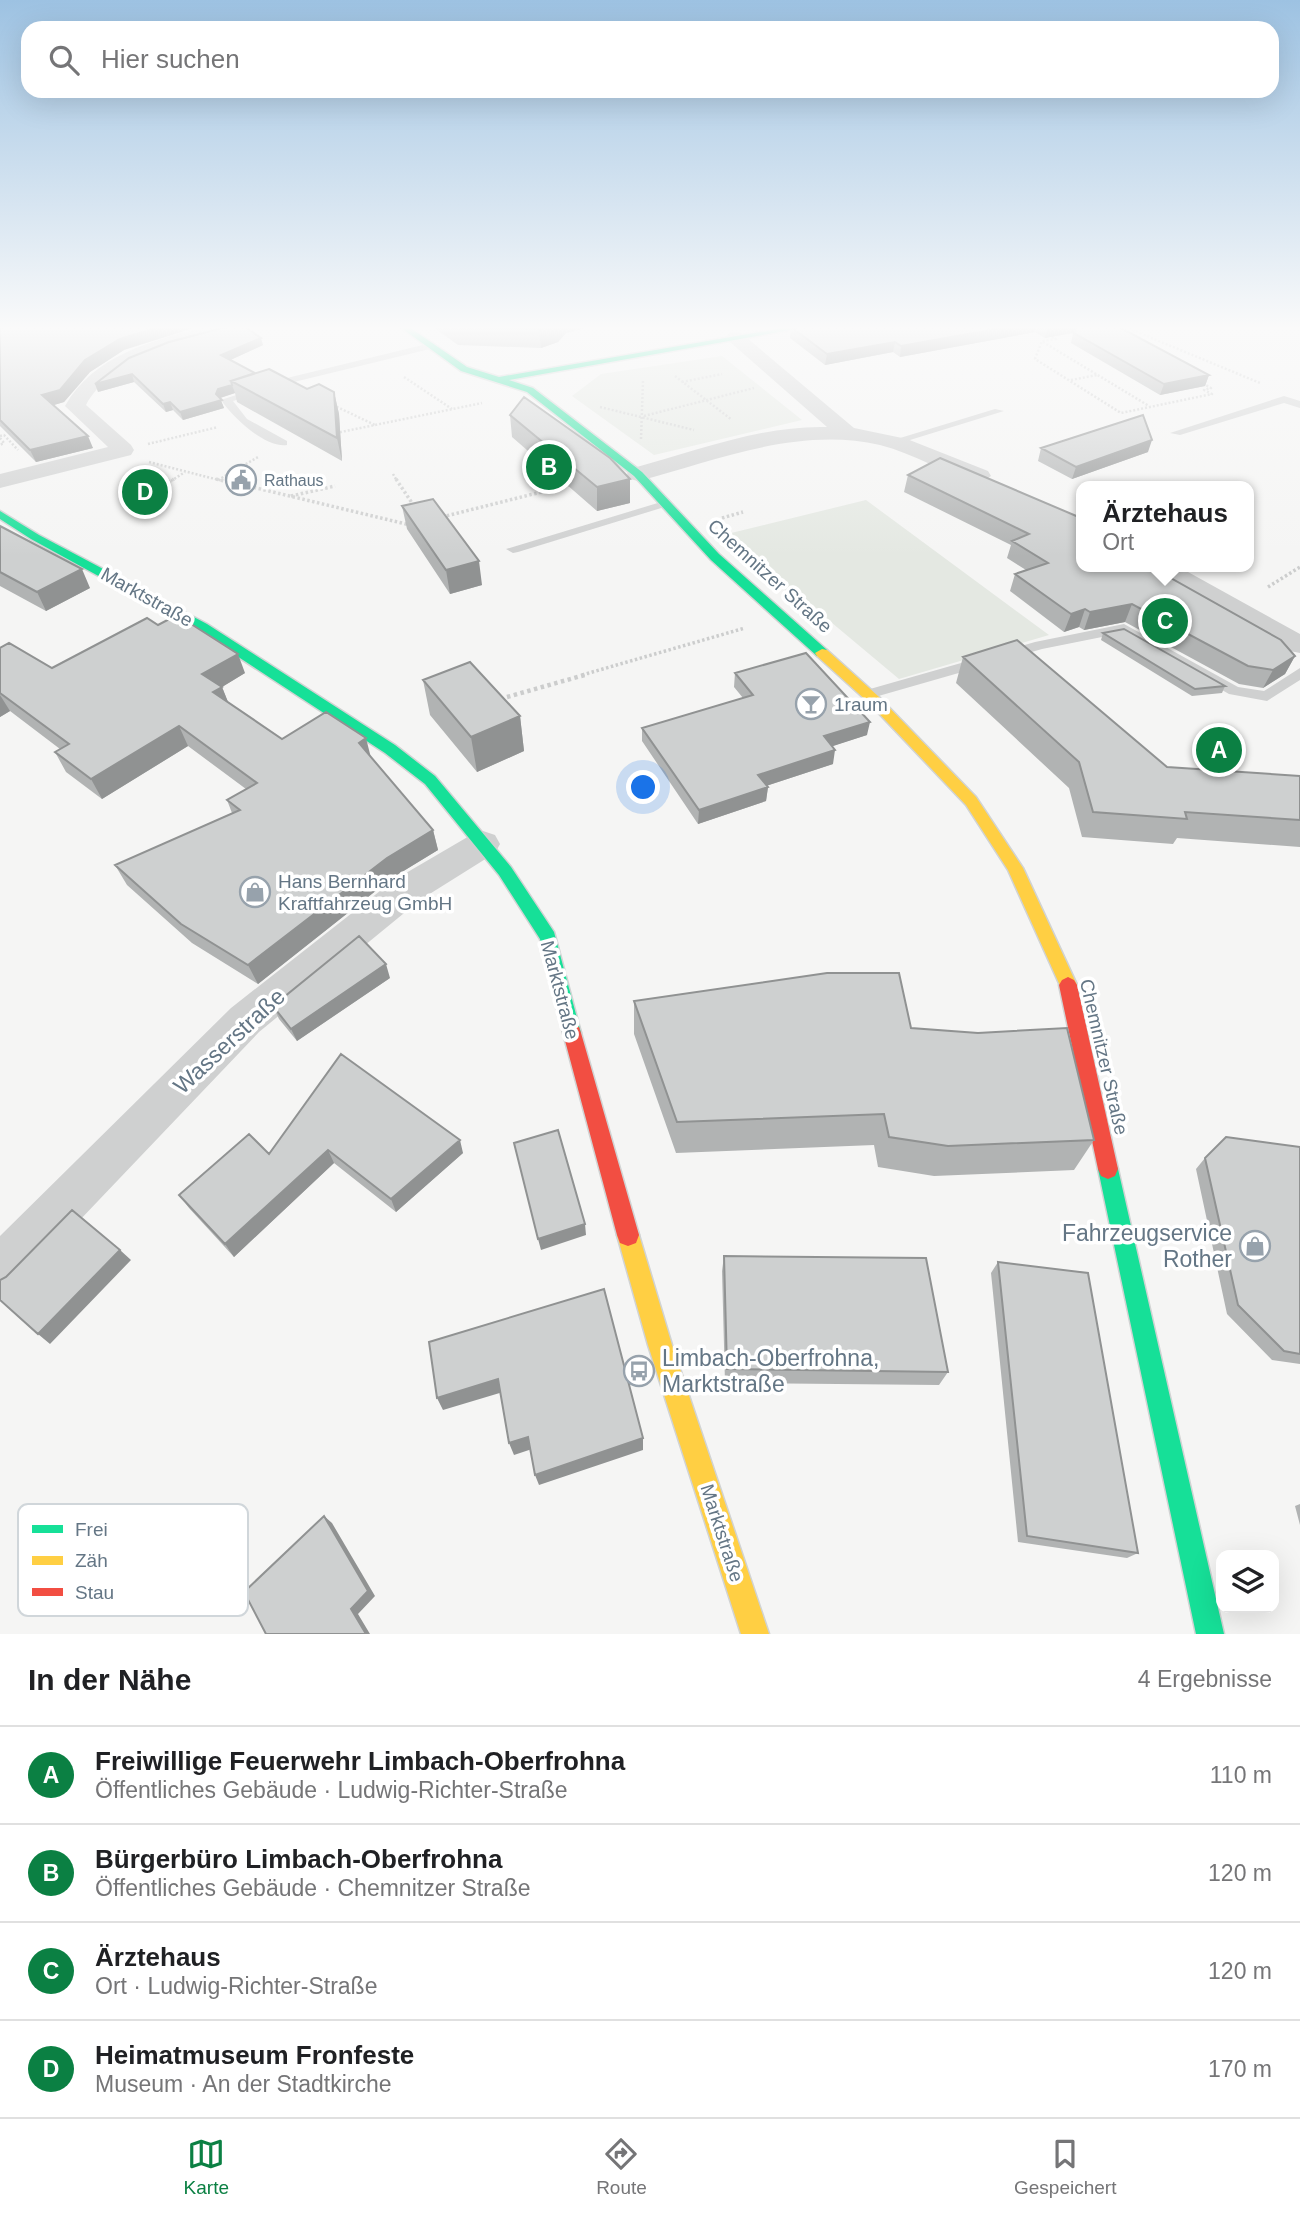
<!DOCTYPE html>
<html lang="de">
<head>
<meta charset="utf-8">
<style>
  :root { --surface:#fff; --page:#f6f6f6; --text:#202124; --muted:#757577; --line:#e0e0e0; --accent:#0b8043 }
  body { margin:0; font-family:Helvetica,sans-serif; background:var(--page); color:var(--text) }
  .controls { position:absolute; right:21px; bottom:21px; display:grid; overflow:hidden; border-radius:14px; box-shadow:0 7px 28px #0002 }
  .controls button { width:63px; height:63px; display:grid; place-items:center; padding:0; border:0; border-bottom:2px solid var(--line); background:var(--surface); color:var(--text); font:35px sans-serif }
  .you { position:absolute; left:644px; top:788px; width:24px; height:24px; margin:-18px; border:5px solid #fff; border-radius:50%; background:#1a73e8; box-shadow:0 0 0 10px #1a73e833 }
  .badge { display:grid; place-items:center; width:46px; height:46px; border-radius:50%; background:var(--accent); color:#fff; font-size:23px; font-weight:700 }
  .pin { position:absolute; translate:-50% -50%; border:4px solid #fff; box-shadow:0 2px 7px #0006 }
  .popup { position:absolute; left:1076px; top:481px; width:178px; height:91px; box-sizing:border-box; display:grid; place-content:center; border-radius:14px; background:var(--surface); filter:drop-shadow(0 2px 5px #0005); font-size:23px; white-space:nowrap; color:var(--muted) }
  .popup b { font-size:26px; color:var(--text) }
  .popup::after { content:''; position:absolute; left:50%; top:100%; margin-left:-14px; border:14px solid transparent; border-top-color:var(--surface) }
  .list { margin:0; padding:0; list-style:none }
  h2 { display:flex; justify-content:space-between; align-items:center; height:91px; margin:0; padding:0 28px; font-size:30px }
  h2 small { font-size:23px; font-weight:400; color:var(--muted) }
  .list li { display:grid; grid-template-columns:46px 1fr auto; gap:21px; align-items:center; box-sizing:border-box; height:98px; padding:0 28px; border-top:2px solid var(--line) }
  .list b { display:block; font-size:26px; white-space:nowrap }
  .list p { margin:0; font-size:23px; white-space:nowrap; color:var(--muted) }
  .list em { font-size:23px; font-style:normal; color:var(--muted) }
  .icon { flex:none; width:38px; height:38px; fill:none; stroke:currentColor; stroke-width:2; stroke-linecap:round; stroke-linejoin:round }
  .map { position:relative; flex:none; width:1300px; height:1634px; overflow:hidden }
  .search { position:absolute; background:var(--surface); box-shadow:0 7px 28px #0002; left:21px; right:21px; top:21px; height:77px; display:flex; align-items:center; gap:18px; box-sizing:border-box; padding:0 24px; border-radius:21px; color:var(--muted); font-size:26px }
  .sheet { height:483px; background:var(--surface) }
  nav { display:flex; justify-content:space-around; align-items:center; box-sizing:border-box; height:98px; border-top:2px solid var(--line); background:var(--surface); font-size:19px; color:var(--muted) }
  nav a { display:grid; justify-items:center; gap:4px }
  nav .on { color:var(--accent) }
  .map>svg:first-child { display:block }
</style>
</head>
<body>
<div class="map">
<svg width="1300" height="1634" viewBox="0 0 1300 1634">
  <rect width="100%" height="100%" fill="#f5f5f4"/>
  <path fill="#e4e8e2" d="M722 356 802 420 654 455 572 396 601 374Z
    M866 500 1049 635 899 679 807 602 775 584 727 534Z"/>
  <g fill="none" stroke-linecap="round" stroke-linejoin="round">
    <g stroke="#d1d3d3" stroke-width="3">
      <path id="fast" d="M400 327H409L467 367 499 377 789 327H807L509 380 533 388 642 472 719 554 827 650V656H817L711 560 634 476 527 392 461 371Z
        M0 511 39 535 207 624 395 745 435 776 511 867 554 932 581 1033 579 1039 572 1041 565 1039 563 1033 540 939 499 875 425 784 385 753 197 630 31 539 0 519Z
        M1108 1159 1115 1162 1118 1169 1224 1634H1196L1098 1169 1101 1162Z"/>
    </g>
    <g stroke="#d1d3d3" stroke-width="3">
      <path id="slow" d="M822 649 827 650 878 696 976 797 1023 868 1077 985 1074 990 1068 993 1062 990 1008 870 966 805 868 702 817 656 815 653Z
        M628 1224 636 1227 639 1235 672 1345 769 1634H741L648 1345 617 1235 620 1227Z"/>
    </g>
    <g stroke="#d1d3d3" stroke-width="3">
      <path id="jam" d="M1068 977 1074 980 1077 985 1118 1169 1115 1176 1108 1179 1101 1176 1098 1169 1059 985 1062 980Z
        M572 1025 579 1027 581 1033 639 1235 636 1243 628 1246 620 1243 617 1235 563 1033 565 1027Z"/>
    </g>
    <path stroke="#cccdcd" stroke-width="2.5" stroke-dasharray="2 2" stroke-linecap="butt" d="M1125 327 1260 383
      M1052 337 1056 339 1042 341 1035 359 1121 413 1212 394 1204 390 1211 388 1202 383
      M1043 342 1149 406
      M675 376 732 420
      M404 377 452 409
      M1071 380 1097 375
      M682 382 722 374
      M333 405 375 425
      M600 407 694 430
      M644 416 754 388
      M336 433 482 403
      M0 436 4 435 18 450
      M0 438 4 443 0 445
      M641 439 643 381
      M148 444 218 427
      M149 462 223 481
      M393 474 397 481
      M218 480 258 457
      M171 481 185 472"/>
    <path stroke="#cccdcd" stroke-width="3.5" stroke-dasharray="2.5 2.5" stroke-linecap="butt" d="M216 479 228 482
      M396 479 414 506
      M244 485 410 525
      M160 488 174 479
      M291 496 335 486
      M442 517 573 484
      M722 518 743 512
      M1268 587 1300 567
      M582 675 745 628"/>
    <path stroke="#cccdcd" stroke-width="4.5" stroke-dasharray="3.5 3.5" stroke-linecap="butt" d="M507 697 588 674"/>
    <path fill="#cfd0d0" fill-rule="evenodd" d="M431 343 436 346 434 348 298 381 233 401 247 419 287 441V445C264 448 233 417 221 400L291 377Z
      M1284 396 1300 401V408L1284 403 1180 435 1170 433Z
      M995 409 1004 411 897 444 887 442Z
      M661 502 671 505 518 552 513 553 506 549Z
      M1124 624 1238 687 1264 691 1300 668V680L1267 701 1229 694 1122 633 1042 649 868 699 860 694 863 691 1035 642Z"/>
    <path fill="#cfd0d0" fill-rule="evenodd" d="M205 327H234L231 331C182 344 112 357 86 405L131 445 134 450 131 455 0 488V474L108 447 65 406C94 355 151 341 205 327Z
      M735 332 741 333 854 428 907 439 988 471 991 476 980 483C945 474 915 454 880 445 797 426 716 461 638 481L630 479 627 474 630 469C694 452 761 425 827 427L729 341 726 337 729 333Z
      M1148 567H1179L1300 634V653L1290 651 1152 572Z
      M483 831 495 835 500 844 495 853 420 900 259 1032 17 1286 0 1293V1236L231 1008 394 880 471 835Z"/>
    <use href="#fast" fill="#16e098" fill-rule="evenodd"/>
    <use href="#slow" fill="#ffcf43" fill-rule="evenodd"/>
    <use href="#jam" fill="#f24e42" fill-rule="evenodd"/>
  </g>
  <path fill="#b1b3b3" d="M0 327 124 350 90 372 64 402 54 405 93 448 36 462 0 426Z
    M226 327 263 345 230 360 255 373 307 389 334 392 339 414 342 461 237 402 235 393 220 398 224 408 183 420 173 410 166 412 134 382 98 392Z
    M433 327H590L566 333 558 342 541 348 458 345Z
    M791 327H1119L1209 375 1205 386 1160 395 1071 343 1073 333 1045 338 1035 332 900 357 893 352 825 365 790 338Z
    M510 415 630 503 597 511 512 437Z
    M1041 448 1148 452 1072 479 1038 461Z
    M940 458 1081 567 1295 656 1285 674 1263 688 1239 684 1125 622 1084 630 1079 627 1064 632 1010 591 1015 574 1026 570 1007 558 1011 545 904 492 908 475Z
    M402 506 482 585 450 594 407 529Z
    M0 526 90 588 46 611 0 586Z
    M1103 633 1225 686 1222 693 1192 696 1101 640Z
    M0 648 52 668 245 673 222 687 228 702 282 739 371 757 433 830 438 850 392 878 258 984 192 943 127 885 115 865 232 813 227 800 246 789 188 746 102 799 66 772 55 752 60 749 10 711 0 717Z
    M963 657 1167 767 1300 776V847L1177 838 1173 844 1082 837 1069 788 956 683Z
    M735 673 867 735 832 746 833 764 766 786 768 787 766 801 698 824 642 741V728L743 698 734 687Z
    M423 680 520 716 524 751 477 772 430 715Z
    M390 978 297 1041 279 1019 273 1006Z
    M634 1001 911 1028 1094 1140 1074 1170 934 1176 878 1167 874 1145 676 1153 634 1034Z
    M341 1054 463 1153 396 1212 334 1163 234 1257 189 1208 179 1195 269 1154Z
    M1300 1147V1364L1272 1360 1227 1314 1196 1169 1205 1158Z
    M724 1256 948 1372 939 1385 725 1383 722 1271Z
    M998 1262 1138 1553 1127 1558 1018 1542 991 1273Z
    M1300 1504V1525L1295 1506Z"/>
  <path fill="#909292" d="M159 327H197L124 350 90 372 64 402 47 407 42 395 85 360 120 339Z
    M546 327H590L566 333 558 342 541 348 539 329Z
    M1007 327H1036L1035 332 900 357 901 346Z
    M1048 327H1078L1077 332 1045 338Z
    M261 338 263 345 224 363 221 355Z
    M895 342 893 352 825 365 827 354Z
    M132 374 134 382 98 392 95 384Z
    M1209 375 1205 386 1160 395 1164 384Z
    M232 385 235 393 220 398 224 408 183 420 180 412 216 394 218 389Z
    M334 392 339 414 342 461 337 438Z
    M170 402 173 410 166 412 163 404Z
    M88 436 93 448 36 462 30 450Z
    M1152 440 1148 452 1072 479 1076 467Z
    M630 479V503L597 511V487Z
    M479 561 482 585 450 594 446 570Z
    M82 569 90 588 46 611 37 592Z
    M1132 604 1125 622 1084 630 1090 612Z
    M1085 609 1079 627 1064 632 1071 614Z
    M238 654 245 673 222 687 230 707 221 712 202 674Z
    M1295 656 1285 674 1263 688 1273 670Z
    M0 695 10 711 0 717Z
    M520 716 524 751 477 772 471 737Z
    M870 722 867 735 821 750 824 736Z
    M179 726 188 746 102 799 91 779Z
    M366 738 371 758 359 743Z
    M835 750 833 764 757 789 758 775Z
    M768 787 766 801 698 824 699 810Z
    M433 830 438 850 392 878 258 984 248 965 387 858Z
    M386 964 390 978 297 1041 291 1029Z
    M460 1140 463 1153 396 1212 391 1199Z
    M328 1150 334 1163 234 1257 225 1244Z
    M585 1224 586 1235 541 1250 538 1239Z
    M120 1250 131 1260 50 1344 38 1334Z
    M498 1379 503 1392 443 1410 437 1398Z
    M528 1437 532 1449 514 1455 509 1443Z
    M643 1438V1450L539 1485 535 1475Z
    M324 1516 332 1523 375 1596 358 1614 370 1634H366L351 1609Z"/>
  <path fill="#ced0d0" stroke="#909292" stroke-width="2" d="M0 327H159L120 339 85 360 60 390 42 395 88 436 30 450 0 420Z
    M226 327H245L261 338 221 355 255 373 231 381 232 385 218 389 216 394 222 400 180 412 170 402 163 404 132 374 95 384 129 358 169 342Z
    M471 327H546L539 329Z
    M791 327H1007L901 346 895 342 827 354Z
    M1077 327H1119L1209 375 1164 384 1074 333Z
    M269 369 307 389 319 384 334 392 337 438 231 381Z
    M524 397 610 458 630 479 597 487 510 415Z
    M1143 415 1152 440 1076 467 1041 448Z
    M940 458 1081 518V567H1151L1281 640 1295 656 1273 670 1248 666 1132 604 1090 612 1085 609 1071 614 1015 574 1048 563 1012 541 1029 534 908 475Z
    M433 499 479 561 446 570 402 506Z
    M0 526 82 569 37 592 0 572Z
    M177 615 238 654 202 674 222 687 213 692 282 739 326 712 366 738 359 743 433 830 387 858 248 965 181 924 115 865 240 810 227 800 257 783 179 726 91 779 55 752 69 744 0 693V648L9 643 52 668 147 618 158 625Z
    M1124 629 1225 686 1195 689 1103 633Z
    M1017 640 1167 767 1300 776V820L1185 812 1187 819 1093 812 1079 762 963 657Z
    M806 653 870 722 824 736 835 750 758 775 768 787 699 810 642 728 753 695 735 673Z
    M470 662 520 716 471 737 423 680Z
    M359 936 386 964 291 1029 273 1006Z
    M827 973H899L911 1028 978 1033 1067 1028 1094 1140 948 1146 889 1137 884 1114 677 1122 634 1001Z
    M341 1054 460 1140 391 1199 328 1150 225 1244 179 1195 249 1134 269 1154Z
    M558 1130 585 1224 538 1239 514 1143Z
    M1226 1137 1300 1147V1354L1284 1351 1238 1305 1205 1158Z
    M72 1210 120 1250 38 1334 0 1300V1280L6 1277Z
    M724 1256 926 1258 948 1372 727 1369Z
    M998 1262 1088 1273 1138 1553 1027 1536Z
    M604 1289 643 1438 535 1475 528 1437 509 1443 498 1379 437 1398 429 1342Z
    M324 1516 368 1591 351 1609 366 1634H266L244 1592Z"/>
  <linearGradient id="sky" x2="0" y2="1"><stop stop-color="#9dc2e2"/><stop offset="0.59" stop-color="#fafafa"/><stop offset="1" stop-color="#fafafa" stop-opacity="0"/></linearGradient>
  <rect width="1300" height="556" fill="url(#sky)"/>
  <defs>
    <g id="civic-ring" transform="scale(1.575)"><circle r="9.5" fill="#fff" stroke="#97a2ac" stroke-width="1.5"/><path d="M-.6-6.5H3V-4.5H.6V-3L4-1V1h2V6H-6V1h2V-1L-.6-3ZM-1.2 2.5V6h2.4V2.5Z" fill="#97a2ac"/></g>
    <g id="bar-ring" transform="scale(1.575)"><circle r="9.5" fill="#fff" stroke="#97a2ac" stroke-width="1.5"/><path d="M-6-5H6L.8 .8V4.5H3.5V6h-7V4.5H-.8V.8Z" fill="#97a2ac"/></g>
    <g id="shop-ring" transform="scale(1.575)"><circle r="9.5" fill="#fff" stroke="#97a2ac" stroke-width="1.5"/><path d="M-5-2.5h2.3a2.7 3.5 0 0 1 5.4 0H5L5.5 6h-11ZM-1.5-2.5h3a1.5 2.3 0 0 0-3 0Z" fill="#97a2ac"/></g>
    <g id="bus-ring" transform="scale(1.575)"><circle r="9.5" fill="#fff" stroke="#97a2ac" stroke-width="1.5"/><path d="M-5-6H5V4H4V6H2V4H-2V6H-4V4H-5ZM-3.5-4V0h7V-4ZM-3.5 1.2v1.5H-2V1.2ZM2 1.2v1.5H3.5V1.2Z" fill="#97a2ac"/></g>
  </defs>
  <g fill-rule="evenodd">
    <use href="#civic-ring" x="241" y="480"/>
    <use href="#bar-ring" x="811" y="704"/>
    <use href="#shop-ring" x="255" y="892"/>
    <use href="#shop-ring" x="1255" y="1246"/>
    <use href="#bus-ring" x="639" y="1371"/>
  </g>
  <g text-anchor="middle" dominant-baseline="central" stroke-width="7" stroke-linejoin="round" paint-order="stroke">
    <g font-size="16" fill="#647685" stroke="#fff" text-anchor="start">
      <text x="264" y="480">Rathaus</text>
    </g>
    <g font-size="19" fill="#647685" stroke="#fff">
      <text transform="translate(770 576) rotate(42)">Chemnitzer Straße</text>
      <text transform="translate(147 597) rotate(29)">Marktstraße</text>
      <text transform="translate(560 990) rotate(75)">Marktstraße</text>
      <text transform="translate(1104 1057) rotate(77)">Chemnitzer Straße</text>
      <text transform="translate(722 1533) rotate(72)">Marktstraße</text>
    </g>
    <g font-size="19" fill="#647685" stroke="#fff" text-anchor="start">
      <text x="834" y="704">1raum</text>
      <text x="278" y="881">Hans Bernhard<tspan x="278" dy="22">Kraftfahrzeug GmbH</tspan></text>
    </g>
    <g font-size="23" fill="#647685" stroke="#fff">
      <text transform="translate(229 1041) rotate(-43)">Wasserstraße</text>
    </g>
    <g font-size="23" fill="#647685" stroke="#fff" text-anchor="end">
      <text x="1232" y="1233">Fahrzeugservice<tspan x="1232" dy="26">Rother</tspan></text>
      <text x="662" y="1358" text-anchor="start">Limbach-Oberfrohna,<tspan x="662" dy="26">Marktstraße</tspan></text>
    </g>
  </g>
  <rect x="18" y="1504" width="230" height="112" rx="10" fill="#fff" stroke="#d0d6da" stroke-width="2"/>
  <rect x="32" y="1525" width="31" height="8" fill="#16e098"/>
  <rect x="32" y="1556" width="31" height="9" fill="#ffcf43"/>
  <rect x="32" y="1588" width="31" height="8" fill="#f24e42"/>
  <g font-size="19" fill="#647685">
    <text x="75" y="1536">Frei</text>
    <text x="75" y="1567">Zäh</text>
    <text x="75" y="1599">Stau</text>
  </g>
</svg>
<div class="controls">
<button><svg class="icon" aria-label="layers" viewBox="0 0 24 24"><path d="M12 4l9 5-9 5-9-5zM3 14l9 5 9-5"/></svg></button>
</div>
<div class="you"></div>
<div class="pin badge" style="left:1219px;top:750px">A</div>
<div class="pin badge" style="left:549px;top:467px">B</div>
<div class="pin badge" style="left:1165px;top:621px">C</div>
<div class="popup"><b>Ärztehaus</b>Ort</div>
<div class="pin badge" style="left:145px;top:492px">D</div>
<div class="search"><svg class="icon" aria-label="search" viewBox="0 0 24 24"><circle cx="10" cy="10" r="6"/><path d="M15 15l6 6"/></svg>Hier suchen</div>
</div>
<section class="sheet">
<h2>In der Nähe<small>4 Ergebnisse</small></h2>
<ul class="list">
<li><span class="badge">A</span><div><b>Freiwillige Feuerwehr Limbach-Oberfrohna</b><p>Öffentliches Gebäude · Ludwig-Richter-Straße</p></div><em>110 m</em></li>
<li><span class="badge">B</span><div><b>Bürgerbüro Limbach-Oberfrohna</b><p>Öffentliches Gebäude · Chemnitzer Straße</p></div><em>120 m</em></li>
<li><span class="badge">C</span><div><b>Ärztehaus</b><p>Ort · Ludwig-Richter-Straße</p></div><em>120 m</em></li>
<li><span class="badge">D</span><div><b>Heimatmuseum Fronfeste</b><p>Museum · An der Stadtkirche</p></div><em>170 m</em></li>
</ul>
</section>
<nav>
<a class="on"><svg class="icon" aria-label="map" viewBox="0 0 24 24"><path d="M3 6l6-2 6 2 6-2v14l-6 2-6-2-6 2zM9 4v14M15 6v14"/></svg>Karte</a>
<a><svg class="icon" aria-label="directions" viewBox="0 0 24 24"><path d="M12 3l9 9-9 9-9-9zM9 14v-3h6M13 9l2 2-2 2"/></svg>Route</a>
<a><svg class="icon" aria-label="saved" viewBox="0 0 24 24"><path d="M7 4h10v16l-5-4-5 4z"/></svg>Gespeichert</a>
</nav>
</body>
</html>
